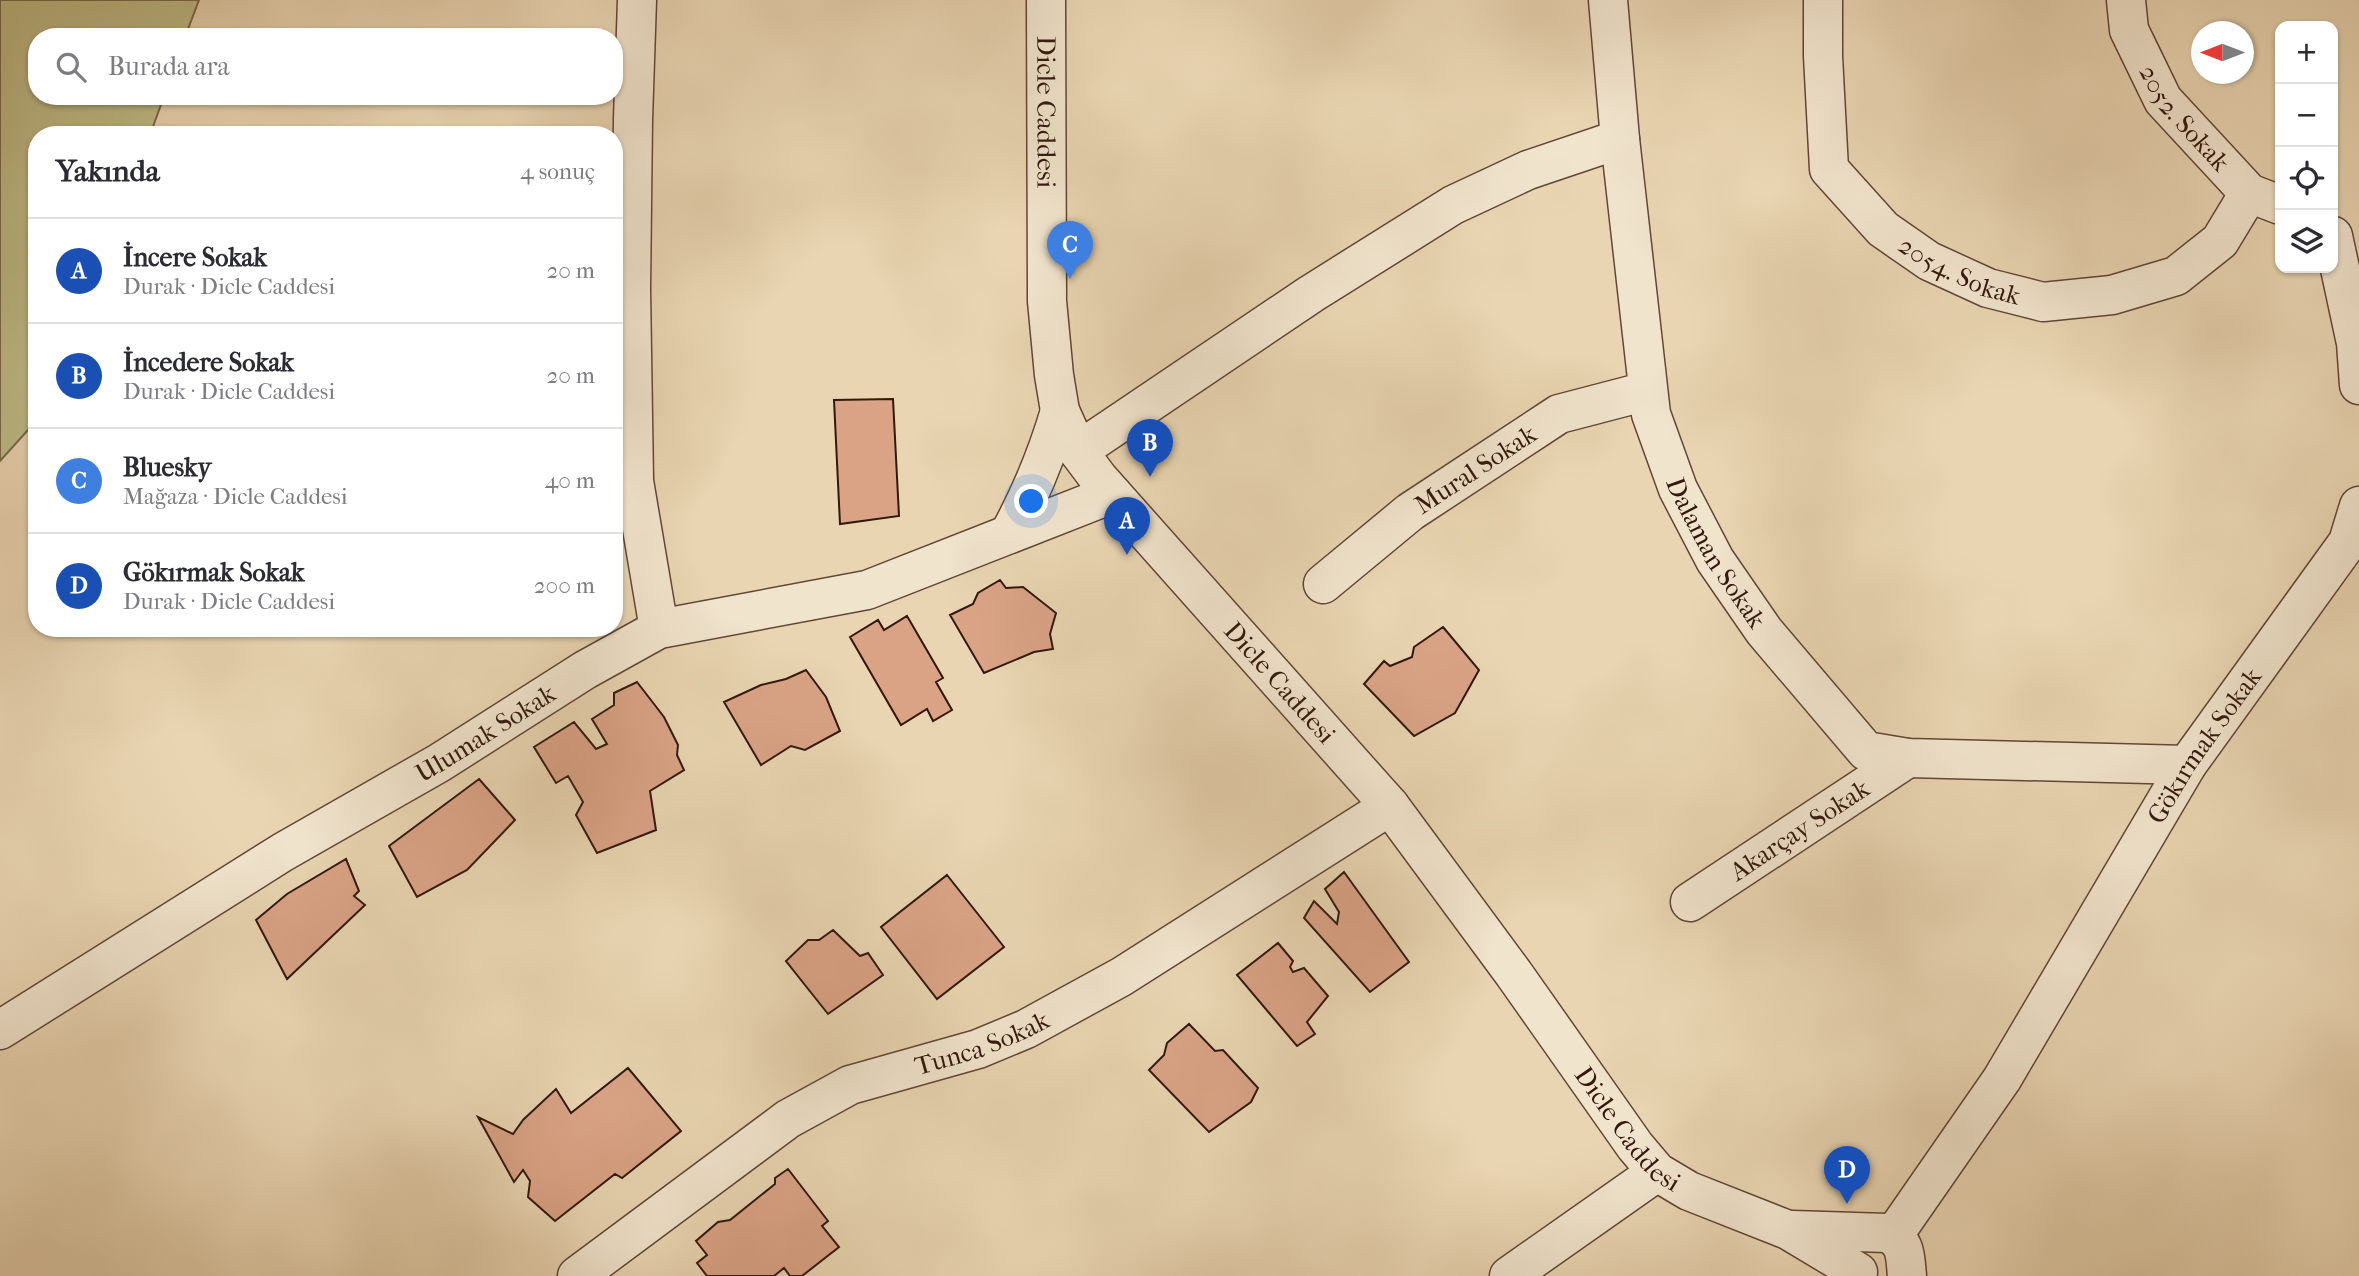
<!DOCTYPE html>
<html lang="tr">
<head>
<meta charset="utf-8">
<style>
  :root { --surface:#fff; --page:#f2f2f3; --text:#2b2b33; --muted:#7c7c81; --line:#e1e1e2; --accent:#8f2418 }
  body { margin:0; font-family:"IM FELL French Canon",serif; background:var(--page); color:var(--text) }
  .controls { position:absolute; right:21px; top:21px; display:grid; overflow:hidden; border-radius:14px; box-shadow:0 2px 5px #0004 }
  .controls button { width:63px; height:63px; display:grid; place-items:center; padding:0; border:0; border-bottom:2px solid var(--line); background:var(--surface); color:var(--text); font:35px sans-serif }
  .compass { position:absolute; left:2191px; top:21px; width:63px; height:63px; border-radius:50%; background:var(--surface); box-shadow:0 2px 5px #0004; rotate:270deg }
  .you { position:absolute; left:1032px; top:502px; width:24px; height:24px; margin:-18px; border:5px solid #fff; border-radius:50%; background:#1a73e8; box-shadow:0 0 0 10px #1a73e833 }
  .badge { display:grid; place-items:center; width:46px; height:46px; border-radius:50%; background:var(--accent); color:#fff; font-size:23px; font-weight:700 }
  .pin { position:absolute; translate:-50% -58px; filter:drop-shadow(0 2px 4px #0008) }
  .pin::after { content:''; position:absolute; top:37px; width:24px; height:21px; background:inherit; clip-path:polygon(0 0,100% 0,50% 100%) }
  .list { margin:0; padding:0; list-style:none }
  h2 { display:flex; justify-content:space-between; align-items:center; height:91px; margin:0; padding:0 28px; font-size:30px }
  h2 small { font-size:23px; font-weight:400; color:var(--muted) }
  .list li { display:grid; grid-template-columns:46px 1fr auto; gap:21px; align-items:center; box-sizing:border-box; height:105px; padding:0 28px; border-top:2px solid var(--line) }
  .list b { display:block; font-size:26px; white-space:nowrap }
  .list p { margin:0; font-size:23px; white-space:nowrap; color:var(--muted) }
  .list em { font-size:23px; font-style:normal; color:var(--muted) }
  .icon { flex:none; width:38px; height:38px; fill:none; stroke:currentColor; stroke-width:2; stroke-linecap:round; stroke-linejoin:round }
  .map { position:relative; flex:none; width:2359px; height:1276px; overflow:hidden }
  .search { position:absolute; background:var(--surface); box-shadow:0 2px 5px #0004; left:28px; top:28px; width:595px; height:77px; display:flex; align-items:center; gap:18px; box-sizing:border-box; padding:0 24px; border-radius:28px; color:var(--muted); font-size:26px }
  .panel { position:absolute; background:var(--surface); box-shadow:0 2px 5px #0004; left:28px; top:126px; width:595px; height:511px; border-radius:28px }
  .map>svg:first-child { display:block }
</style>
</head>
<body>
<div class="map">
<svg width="2359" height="1276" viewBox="0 0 2359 1276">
  <rect width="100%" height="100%" fill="#e9d5b2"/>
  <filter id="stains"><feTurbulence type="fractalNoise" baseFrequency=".00286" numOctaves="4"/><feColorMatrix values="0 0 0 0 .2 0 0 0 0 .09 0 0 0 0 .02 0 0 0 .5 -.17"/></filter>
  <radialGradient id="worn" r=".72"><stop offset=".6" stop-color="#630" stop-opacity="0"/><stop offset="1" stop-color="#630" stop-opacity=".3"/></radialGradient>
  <path fill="#bebb87" stroke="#786a4a" stroke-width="2" d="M0 0H199L185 37H37V96H164L150 135H37V420L0 461Z"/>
  <path fill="#daa386" stroke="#32180d" stroke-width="2" d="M893 399 899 516 840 524 834 400Z
    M1000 580 1006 588 1023 587 1056 613 1050 634 1053 649 1034 652 984 673 950 615 973 604 978 593Z
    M907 616 943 678 936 682 952 710 933 721 927 709 901 725 850 637 878 620 884 630Z
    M1443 627 1479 670 1455 713 1414 736 1364 684 1384 661 1390 666 1412 657 1414 647Z
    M806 670 826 697 840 731 805 750 791 746 761 765 724 702 761 685 786 679Z
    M637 682 664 717 678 745 677 755 684 770 650 791 656 830 597 853 576 815 583 802 568 776 556 783 534 747 574 722 596 749 607 744 592 719 614 705V693Z
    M479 779 515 820 467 870 417 897 389 846Z
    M346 859 359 891 354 896 365 905 287 979 256 920 287 894Z
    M1344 872 1409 962 1370 992 1304 918 1314 901 1337 924 1339 912 1325 889Z
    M947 875 1004 947 937 999 881 927Z
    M833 930 860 956 868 953 883 975 828 1014 786 961 808 940H819Z
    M1278 943 1293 961 1290 967 1293 972 1304 968 1328 996 1307 1022 1315 1034 1297 1046 1237 975Z
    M1189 1024 1215 1051 1223 1050 1258 1088 1251 1102 1209 1132 1149 1070 1164 1055 1167 1043Z
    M628 1068 681 1131 622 1178 615 1174 555 1221 528 1197 530 1181 523 1170 514 1182 478 1117 513 1134 523 1120 556 1089 571 1113Z
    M788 1169 828 1221 822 1226 839 1247 802 1276H790L784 1268 774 1276H707L697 1263 707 1255 696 1241 718 1222 730 1220 775 1184V1178Z"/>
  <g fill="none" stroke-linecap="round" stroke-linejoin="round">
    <g stroke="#604736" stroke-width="41">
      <g id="street">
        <path d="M637 0 633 119 631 289 634 481 659 629"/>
        <path id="s1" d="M1046 0 1047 301 1054 375 1060 411 1078 451 1099 479 1390 806 1514 974 1635 1146 1657 1172 1689 1191 1788 1230 1858 1272"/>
        <path id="s2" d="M1608 0 1620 139 1651 414 1678 489 1715 560 1764 631 1866 751 1908 758 2187 765"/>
        <path id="s3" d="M1823 0V56L1829 169 1883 229 1929 261 1988 288 2043 302 2112 295 2176 276 2220 241 2249 193"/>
        <path id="s4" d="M2126 0 2129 30 2163 100 2249 193 2280 205"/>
        <path d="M2333 236 2356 343 2359 385"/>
        <path d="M1078 451 1311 294 1453 205 1528 170 1620 139"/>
        <path d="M1009 534C1031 494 1047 455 1060 411"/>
        <path id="s5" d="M1323 584 1410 512 1559 414 1647 391"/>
        <path id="s6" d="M1690 902 1908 758"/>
        <path id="s7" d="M0 1030 283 852 439 763 585 670 659 629 867 590 1112 494"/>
        <path d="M1793 1230 1887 1233C1907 1242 1905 1257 1907 1276"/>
        <path id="s8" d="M1893 1236 2002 1079 2187 765 2348 542 2359 506"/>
        <path id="s9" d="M577 1276 788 1119 850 1085 978 1049 1026 1029 1121 977 1390 806"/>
        <path d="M1509 1276 1657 1172"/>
      </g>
    </g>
    <use href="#street" stroke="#f1e4cd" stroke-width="38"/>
  </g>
  <g text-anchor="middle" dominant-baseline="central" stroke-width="7" stroke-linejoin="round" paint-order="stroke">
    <g font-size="26" fill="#32180d" stroke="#f1e4cd">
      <text stroke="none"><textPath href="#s1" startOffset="112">Dicle Caddesi</textPath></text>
      <text stroke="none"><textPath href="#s4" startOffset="135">2052. Sokak</textPath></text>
      <text stroke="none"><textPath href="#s3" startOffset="338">2054. Sokak</textPath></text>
      <text stroke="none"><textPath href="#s5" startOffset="191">Mural Sokak</textPath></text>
      <text stroke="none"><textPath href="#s2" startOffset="570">Dalaman Sokak</textPath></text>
      <text stroke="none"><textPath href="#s1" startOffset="763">Dicle Caddesi</textPath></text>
      <text stroke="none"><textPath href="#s7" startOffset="569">Ulumak Sokak</textPath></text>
      <text stroke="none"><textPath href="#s8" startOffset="581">Gökırmak Sokak</textPath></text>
      <text stroke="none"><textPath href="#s6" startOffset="131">Akarçay Sokak</textPath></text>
      <text stroke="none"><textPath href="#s9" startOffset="472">Tunca Sokak</textPath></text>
      <text stroke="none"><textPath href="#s1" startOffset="1330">Dicle Caddesi</textPath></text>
    </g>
  </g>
  <rect width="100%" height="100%" filter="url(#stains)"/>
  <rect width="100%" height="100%" fill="url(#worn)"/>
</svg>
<div class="controls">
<button>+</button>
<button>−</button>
<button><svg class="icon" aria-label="locate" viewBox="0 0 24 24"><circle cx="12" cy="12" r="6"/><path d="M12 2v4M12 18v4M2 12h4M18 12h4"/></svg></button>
<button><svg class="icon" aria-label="layers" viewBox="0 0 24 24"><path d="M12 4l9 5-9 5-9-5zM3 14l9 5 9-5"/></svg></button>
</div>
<svg class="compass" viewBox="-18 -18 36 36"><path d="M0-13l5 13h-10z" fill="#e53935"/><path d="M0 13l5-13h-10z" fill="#7c7c81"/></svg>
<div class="you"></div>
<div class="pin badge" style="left:1127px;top:555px;background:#1a4fb4">A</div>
<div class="pin badge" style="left:1150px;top:477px;background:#1a4fb4">B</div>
<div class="pin badge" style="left:1070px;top:279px;background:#3f7fe0">C</div>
<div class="pin badge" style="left:1847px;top:1204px;background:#1a4fb4">D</div>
<div class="search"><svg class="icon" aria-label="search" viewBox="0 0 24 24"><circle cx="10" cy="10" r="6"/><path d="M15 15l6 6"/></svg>Burada ara</div>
<section class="panel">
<h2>Yakında<small>4 sonuç</small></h2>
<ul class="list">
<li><span class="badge" style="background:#1a4fb4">A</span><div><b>İncere Sokak</b><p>Durak · Dicle Caddesi</p></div><em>20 m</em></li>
<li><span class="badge" style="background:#1a4fb4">B</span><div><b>İncedere Sokak</b><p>Durak · Dicle Caddesi</p></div><em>20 m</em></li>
<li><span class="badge" style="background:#3f7fe0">C</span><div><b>Bluesky</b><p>Mağaza · Dicle Caddesi</p></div><em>40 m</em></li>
<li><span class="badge" style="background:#1a4fb4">D</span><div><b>Gökırmak Sokak</b><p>Durak · Dicle Caddesi</p></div><em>200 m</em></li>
</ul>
</section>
</div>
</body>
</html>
